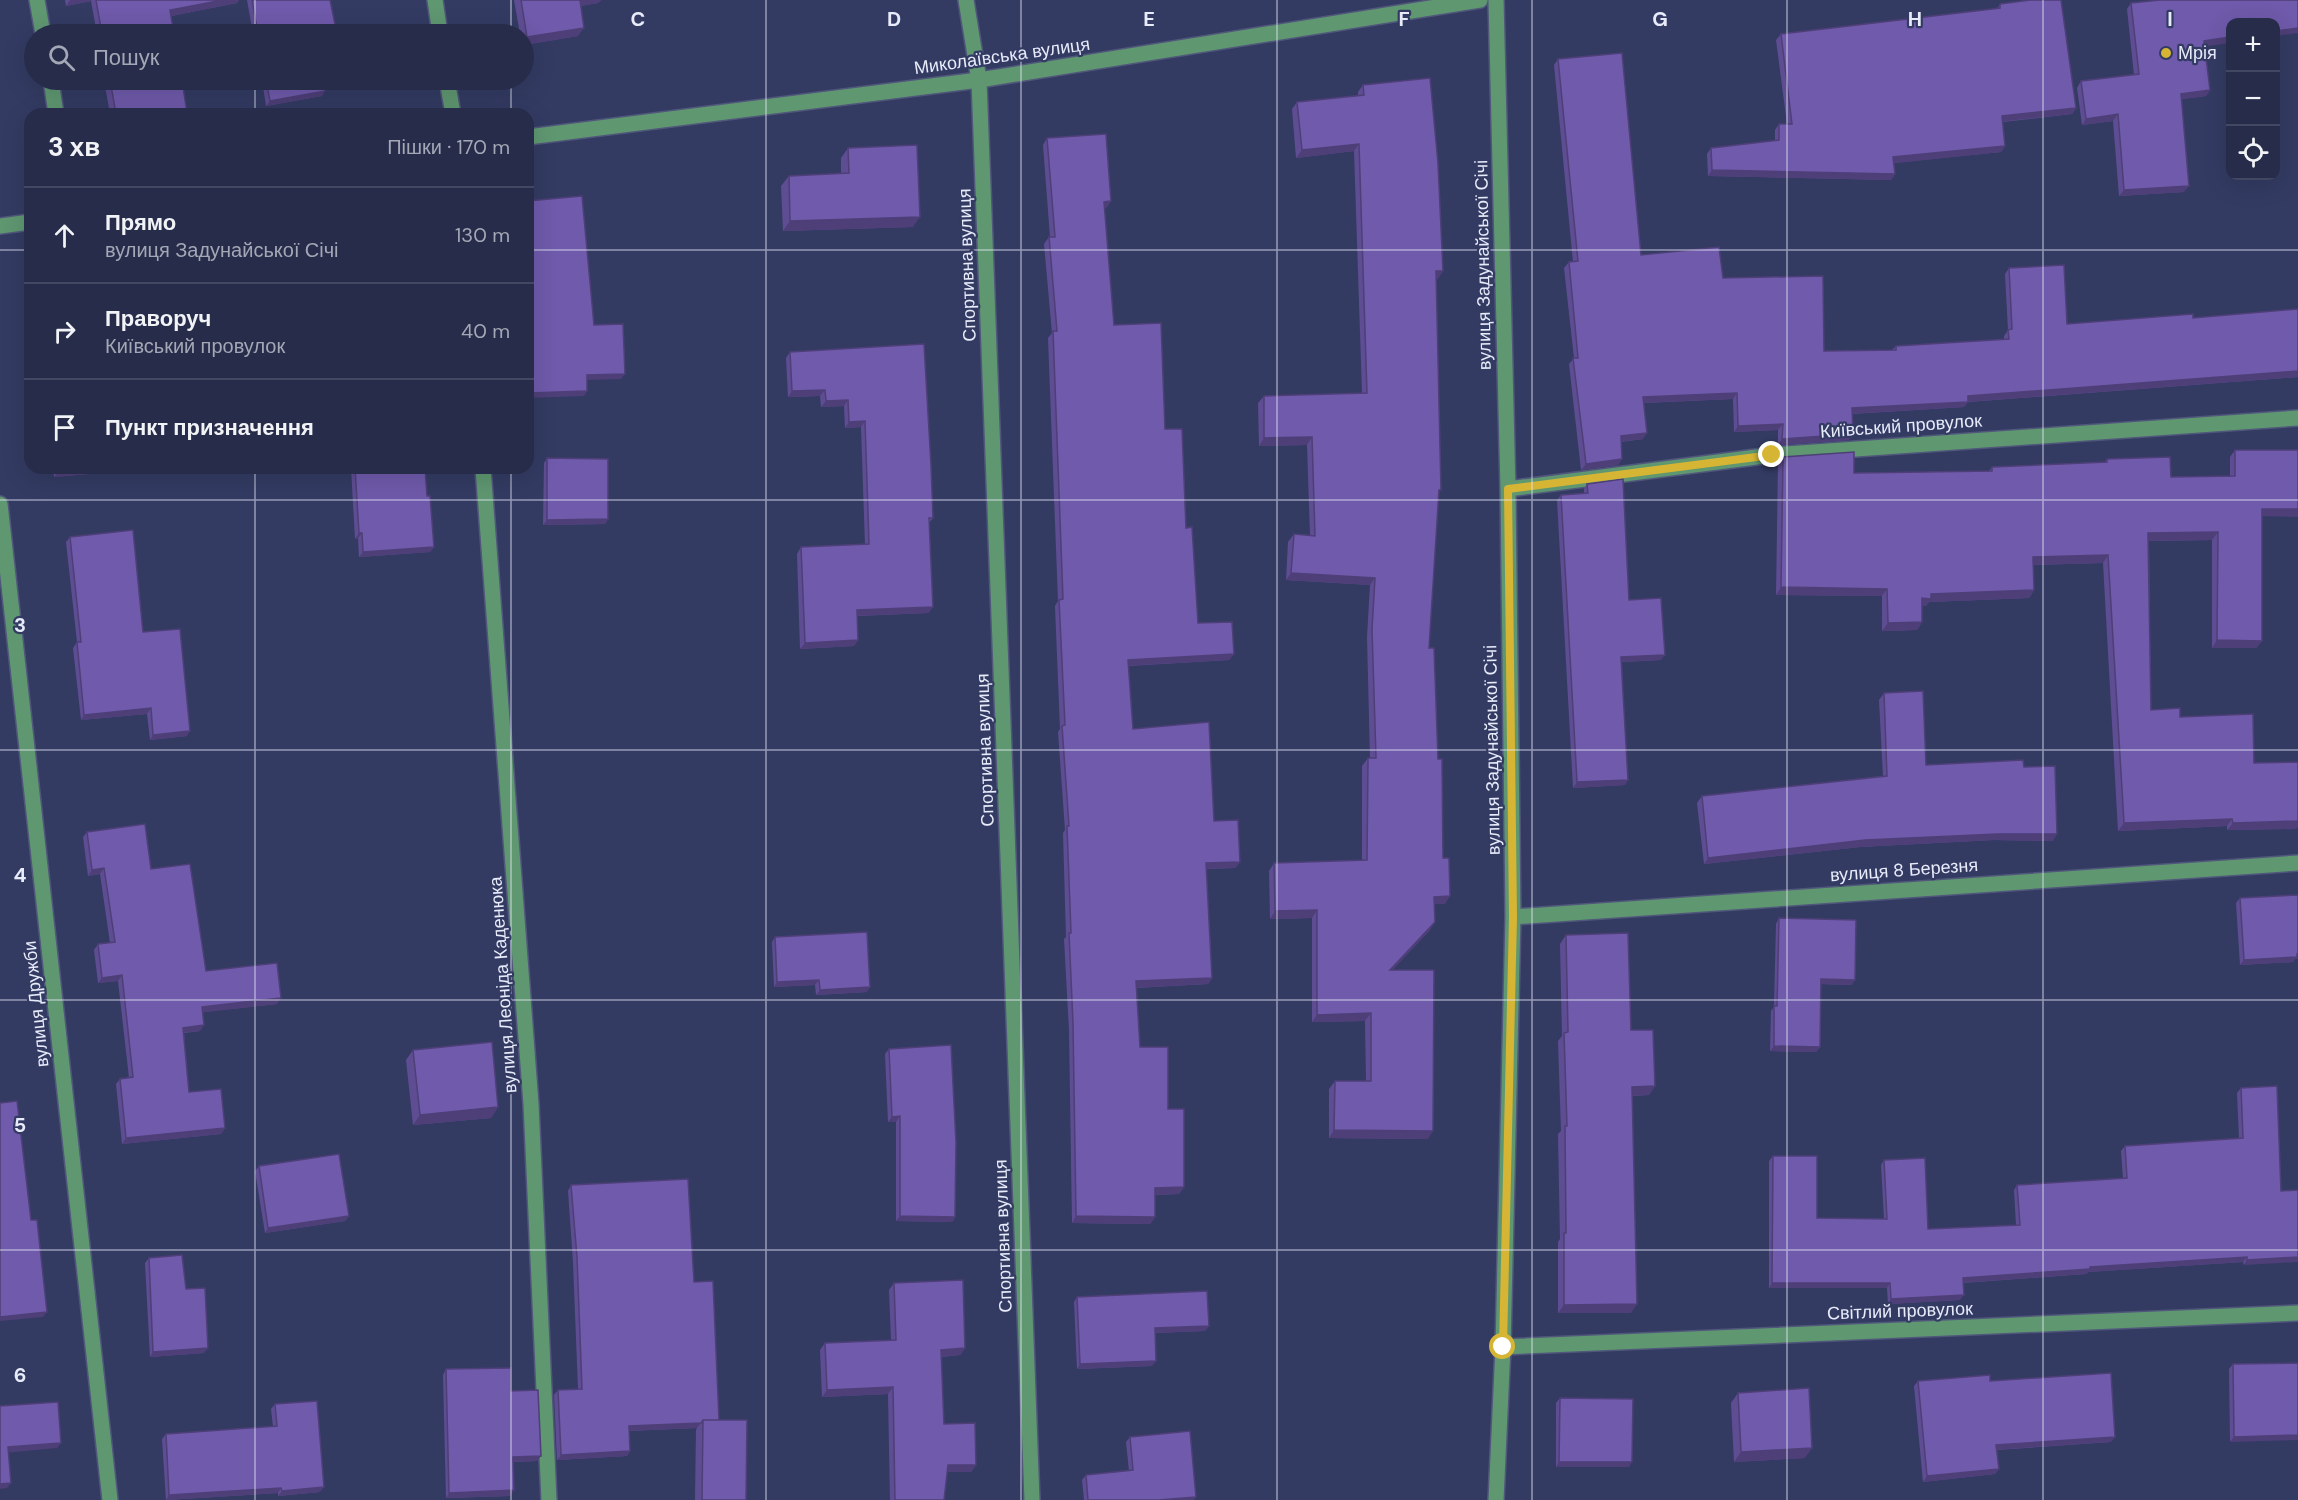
<!DOCTYPE html>
<html lang="uk">
<head>
<meta charset="utf-8">
<style>
  :root { --surface:#262c4a; --page:#2e3451; --text:#f1f3f6; --muted:#a4a7b5; --line:#424862 }
  body { margin:0; font-family:"DM Sans",sans-serif; background:var(--page); color:var(--text) }
  .controls { position:absolute; right:18px; top:18px; display:grid; overflow:hidden; border-radius:12px; box-shadow:0 6px 24px #0002 }
  .controls button { width:54px; height:54px; display:grid; place-items:center; padding:0; border:0; border-bottom:2px solid var(--line); background:var(--surface); color:var(--text); font:30px sans-serif }
  .stop { position:absolute; width:18px; height:18px; margin:-14px; border:4px solid #d6b534; border-radius:50%; background:#fff }
  .stop.end { background:#d6b534; border-color:#fff; box-shadow:0 2px 6px #0008 }
  .list { margin:0; padding:0; list-style:none }
  h2 { display:flex; justify-content:space-between; align-items:center; height:78px; margin:0; padding:0 24px; font-size:26px }
  h2 small { font-size:20px; font-weight:400; color:var(--muted) }
  .list li { display:grid; grid-template-columns:39px 1fr auto; gap:18px; align-items:center; box-sizing:border-box; height:96px; padding:0 24px; border-top:2px solid var(--line) }
  .list b { display:block; font-size:22px; white-space:nowrap }
  .list p { margin:0; font-size:20px; white-space:nowrap; color:var(--muted) }
  .list em { font-size:20px; font-style:normal; color:var(--muted) }
  .icon { flex:none; width:33px; height:33px; fill:none; stroke:currentColor; stroke-width:2; stroke-linecap:round; stroke-linejoin:round }
  .map { position:relative; flex:none; width:2298px; height:1500px; overflow:hidden }
  .search { position:absolute; background:var(--surface); box-shadow:0 6px 24px #0002; left:24px; top:24px; width:510px; height:66px; display:flex; align-items:center; gap:15px; box-sizing:border-box; padding:0 21px; border-radius:33px; color:var(--muted); font-size:22px }
  .panel { position:absolute; background:var(--surface); box-shadow:0 6px 24px #0002; left:24px; top:108px; width:510px; height:366px; border-radius:18px }
  .map>svg:first-child { display:block }
</style>
</head>
<body>
<div class="map">
<svg width="2298" height="1500" viewBox="0 0 2298 1500">
  <rect width="100%" height="100%" fill="#333b63"/>
  <g fill="none" stroke-linecap="round" stroke-linejoin="round">
    <g stroke="#50577b" stroke-width="18">
      <path id="minor" d="M37 0 43 34
        M435 0 440 34
        M966 0 979 80 1032 1500
        M1496 0 1508 489 1513 917 1503 1347 1496 1500
        M51 80 56 114
        M447 80 453 114
        M528 137 979 80 1480 0
        M0 226 30 222
        M483 468 531 1104 549 1500
        M1508 489 1772 455 2298 418
        M0 504 110 1500
        M1513 917 2298 863
        M1503 1347 2298 1313"/>
    </g>
    <use href="#minor" stroke="#5f9771" stroke-width="15"/>
  </g>
  <path fill="#5f4d93" d="M65 0H239L237 3 171 16 174 34H97L91 1 66 6Z
    M247 0H330L337 34H253Z
    M514 0H601L598 3 580 6 578 36 524 45V34H520Z
    M2131 3 2205 46 2210 90 2206 96 2182 99 2184 192 2119 196 2113 121 2082 125 2077 88 2081 81 2134 75 2127 9Z
    M2000 4 2076 108 2072 114 2003 122 2005 146 2001 152 1893 163 1895 174 1891 180 1708 176 1707 154 1711 148 1775 141V130L1779 124H1787L1776 40 1781 34 1997 9Z
    M1558 59 1641 255 1723 278 1824 351 1892 350 1896 346 2004 340V336L2008 330 2005 274 2009 268 2067 324 2193 318 2298 309V377L1968 402 1964 407 1852 414 1849 440 1778 445V430L1734 432 1733 399 1644 403 1643 439 1621 442 1622 459 1618 465 1581 470 1569 364 1574 358 1564 268 1569 262H1573L1554 65Z
    M104 80H182L187 113 110 114Z
    M262 80H323L322 96 266 106Z
    M1363 85 1438 279H1436L1438 494 1429 648 1438 759 1445 904H1434L1430 930 1392 970 1428 1139 1329 1138V1089L1335 1081H1366L1365 1021 1312 1022V918L1270 919 1269 871 1274 863 1362 861V766L1368 758H1370L1367 637 1370 585 1286 580 1288 542 1294 534 1310 535 1307 445 1259 446 1258 403 1264 396 1362 393 1354 151 1296 158 1292 109 1297 102 1358 96V92Z
    M1047 138 1111 201 1107 207 1104 208 1114 325 1165 429 1186 528 1198 623 1234 654 1229 660 1128 666 1133 729 1214 821 1240 862 1235 868 1206 869 1212 978 1208 984 1136 988 1140 1047 1168 1109 1184 1187 1179 1194 1155 1195V1217L1150 1224 1072 1223 1069 1030 1064 939 1066 937 1063 833 1065 830 1058 732 1060 729 1055 606 1058 601 1048 338 1052 333 1044 244 1049 237H1050L1043 145Z
    M848 148 913 227 783 231 781 186 789 176 841 174V158Z
    M30 273V291L28 276Z
    M924 344 933 518 929 523 933 607 928 613 858 616V640L854 646 800 649 797 554 801 547 865 545 861 427 845 428 844 406 821 407 820 396 788 397 786 358 790 352Z
    M2235 450 2262 516V641L2256 648H2212V540L2149 541 2151 710 2180 717 2254 763 2298 762V826L2296 829 2227 830V826L2118 831 2103 563 2033 565 2034 590 2029 598 1929 602 1926 606H1922V622L1917 630 1882 631V596L1776 595 1778 464 1783 457 1854 473 1989 471 1992 467 2105 462 2107 459 2171 477 2230 476V457Z
    M547 458 608 519 605 524 543 525 544 463Z
    M53 468H115L112 472 54 477Z
    M351 468H425L427 496 434 547 430 552 359 557 358 538 355 539Z
    M1587 484 1629 600 1661 660 1622 662 1625 785 1573 788 1557 500 1561 495 1584 493V489Z
    M70 537 143 632 187 736 150 740 147 714 81 720 73 648 77 642 66 542Z
    M1884 693 1926 765 2024 767 2053 841 1994 840 1860 847 1704 864 1697 803 1702 796 1883 776 1879 700Z
    M87 832 151 869 206 971 277 1004 203 1012 200 1031 184 1033 189 1092 225 1128 221 1134 122 1144 116 1084 120 1079 129 1078 118 981 98 983 94 950 98 944 110 943 100 874 88 876 83 837Z
    M2298 895V959H2295L2293 962 2240 965 2236 903 2240 898Z
    M1779 918 1855 980 1851 985 1821 984 1820 1047 1816 1052 1770 1051 1771 1011 1774 1007 1776 924Z
    M1566 935 1631 1030 1655 1086 1649 1095 1633 1096 1631 1313H1558V1242L1560 1239 1558 1134 1561 1131 1558 1041 1562 1036 1560 944Z
    M775 937 867 992 816 995 815 985 774 987 772 942Z
    M889 1049 955 1217 952 1222 896 1221V1122H888L885 1054Z
    M413 1050 498 1107 491 1118 413 1125 406 1060Z
    M2241 1088 2281 1191 2298 1190 2244 1265 2243 1262 2088 1272 2086 1274 1963 1283 1960 1300 1888 1304 1887 1288H1769V1161L1773 1156 1817 1218 1884 1219 1881 1165 1884 1160 1928 1229 2016 1225 2014 1190 2017 1185 2123 1178 2121 1151 2125 1146 2239 1138 2237 1093Z
    M259 1166 349 1216 345 1221 265 1233 255 1171Z
    M571 1185 694 1282 719 1420 746 1500H695L696 1430 697 1428 629 1431 630 1451 627 1456 557 1460 554 1395 558 1390 578 1389 573 1262 568 1191Z
    M149 1258 186 1289 204 1353 150 1357 145 1263Z
    M894 1283 965 1348 960 1355 941 1357 944 1424 976 1465 971 1472H947L944 1500H890L888 1394 822 1397 820 1350 825 1343 891 1340 889 1290Z
    M1077 1297 1209 1326 1205 1331 1155 1333 1152 1366 1077 1369 1074 1302Z
    M2298 1363 2230 1442 2229 1369 2233 1364Z
    M446 1369 511 1391 537 1461 513 1462 510 1496 446 1498 443 1375Z
    M1918 1381H1990L2111 1442 1997 1450 1999 1469 1995 1474 1923 1482 1914 1386Z
    M1738 1393 1805 1458 1734 1462 1731 1403Z
    M1560 1398 1629 1467H1556V1403Z
    M275 1404 320 1492 278 1496V1493L166 1500 162 1439 166 1434 273 1427 271 1409Z
    M1130 1437 1194 1500H1084L1082 1480 1086 1475 1129 1471 1126 1442Z"/>
  <path fill="#4e3f78" d="M70 0H92L91 1 66 6Z
    M223 0H239L237 3 166 17 170 10Z
    M579 0H601L598 3 574 7Z
    M584 28 578 36 524 45V42L527 37Z
    M2298 28V33L2276 36V31Z
    M2230 37V43L2200 47 2204 41Z
    M2210 90 2206 96 2177 100 2181 94Z
    M325 91 322 96 266 106 270 101Z
    M2076 108 2072 114 1998 122 2002 116Z
    M2118 114 2113 121 2082 125 2086 119Z
    M1359 144 1354 151 1296 158 1302 150Z
    M2005 146 2001 152 1888 164 1893 157Z
    M1712 170 1895 174 1891 180 1708 176Z
    M2189 186 2184 192 2119 196 2124 190Z
    M1111 201 1107 207 1099 208 1104 202Z
    M920 217 913 227 783 231 790 221Z
    M1436 271H1443L1438 279H1430Z
    M2298 371V377L1966 402H1968L1964 407 1848 414 1852 408 1968 396Z
    M625 374 621 379 583 380 587 375Z
    M825 390 820 396 788 397 792 391Z
    M587 391 584 396 528 398V393Z
    M1737 393 1733 399 1639 403 1643 397Z
    M848 400 844 406 821 407 826 401Z
    M865 421 861 427 845 428 849 422Z
    M1783 424 1778 430 1734 432 1738 426Z
    M1647 433 1643 439 1617 442 1621 436Z
    M1853 434 1849 440 1778 445 1782 439Z
    M1312 437 1307 445 1259 446 1264 438Z
    M1622 459 1618 465 1581 470 1586 464Z
    M101 468H115L112 472 54 477 58 472Z
    M2262 509H2298V517L2257 516Z
    M608 519 605 524 543 525 547 520Z
    M2218 532 2212 540 2143 541 2148 533Z
    M359 533H362L358 538 355 539Z
    M434 547 430 552 359 557 363 552Z
    M2108 555 2103 563 2028 565 2033 557Z
    M1291 573 1375 578 1370 585 1286 580Z
    M1781 587 1887 589 1882 596 1776 595Z
    M2034 590 2029 598 1929 602 1926 606H1917L1922 598 1931 594Z
    M933 607 928 613 853 616 857 610Z
    M1922 622 1917 630 1882 631 1888 623Z
    M858 640 854 646 800 649 805 643Z
    M2217 640 2262 641 2256 648H2212Z
    M1234 654 1229 660 1123 666 1128 660Z
    M1665 655 1661 660 1618 662 1621 657Z
    M151 708 147 714 81 720 84 715Z
    M190 731 187 736 150 740 153 735Z
    M1628 780 1625 785 1573 788 1577 782Z
    M2232 819 2227 826 2118 831 2124 823Z
    M2298 821V826L2296 829 2227 830 2233 823Z
    M1998 834H2057L2053 841 1994 840 1860 847 1704 864 1708 858 1865 840Z
    M1240 862 1235 868 1201 869 1206 863Z
    M104 868 100 874 88 876 92 870Z
    M1450 896 1445 904H1429L1434 897Z
    M1317 910 1312 918 1270 919 1275 911Z
    M1435 922 1430 930 1385 978 1390 970Z
    M2297 954H2298V959H2295L2293 962 2240 965 2244 960Z
    M122 975 118 981 98 983 102 978Z
    M1212 978 1208 984 1131 988 1136 981Z
    M1821 979 1855 980 1851 985 1818 984Z
    M819 980 815 985 774 987 777 982Z
    M870 987 867 992 816 995 820 990Z
    M281 998 277 1004 198 1013 202 1007Z
    M1371 1013 1365 1021 1312 1022 1317 1015Z
    M204 1025 200 1031 179 1033 183 1028Z
    M1774 1046 1820 1047 1816 1052 1770 1051Z
    M1655 1086 1649 1095 1626 1096 1632 1087Z
    M498 1107 491 1118 413 1125 420 1115Z
    M900 1116 896 1122H888L892 1117Z
    M225 1128 221 1134 122 1144 126 1138Z
    M1334 1130 1433 1131 1428 1139 1329 1138Z
    M1184 1187 1179 1194 1150 1195 1155 1188Z
    M349 1216 345 1221 265 1233 268 1228Z
    M900 1216 955 1217 952 1222 896 1221Z
    M1076 1216 1155 1217 1150 1224 1072 1223Z
    M2247 1257 2243 1262 2088 1272 2086 1274 1959 1283 1963 1278 2090 1267Z
    M2298 1257V1262L2244 1265 2247 1260Z
    M1772 1283H1890L1887 1288H1769Z
    M1964 1295 1960 1300 1888 1304 1891 1299Z
    M1637 1304 1631 1313H1558L1564 1305Z
    M47 1312 43 1317 0 1321V1317Z
    M1209 1326 1205 1331 1151 1333 1155 1328Z
    M208 1348 204 1353 150 1357 153 1352Z
    M965 1348 960 1355 936 1357 941 1350Z
    M1156 1361 1152 1366 1077 1369 1080 1364Z
    M893 1387 888 1394 822 1397 827 1390Z
    M701 1423 697 1428 626 1431 629 1426Z
    M2298 1435V1440L2230 1442 2234 1437Z
    M2115 1437 2111 1442 1993 1450 1996 1445Z
    M61 1443 57 1448 4 1453 8 1447Z
    M1812 1448 1805 1458 1734 1462 1741 1452Z
    M630 1451 627 1456 557 1460 561 1455Z
    M541 1456 537 1461 509 1462 513 1457Z
    M1559 1462H1632L1629 1467H1556Z
    M948 1465H976L971 1472H943Z
    M1999 1469 1995 1474 1923 1482 1927 1476Z
    M11 1483 7 1488 0 1489V1484Z
    M324 1487 320 1492 278 1496 282 1491Z
    M281 1488 278 1493 166 1500 169 1495Z
    M514 1490 510 1496 446 1498 449 1493Z
    M1196 1497 1194 1500H1158Z"/>
  <path fill="#6f5aab" stroke="#4e3f78" stroke-width="1.5" d="M96 0H223L170 10 174 34H102Z
    M252 0H330L337 34H258Z
    M521 0H580L584 28 527 37Z
    M2030 0H2061L2076 108 2002 116 2005 146 1893 157 1895 174 1712 170 1711 148 1779 140V124H1792L1781 34 2000 8V4Z
    M2160 0H2298V28L2276 31V22H2230V37L2204 41 2210 90 2181 94 2189 186 2124 190 2118 114 2086 119 2081 81 2139 74 2131 3Z
    M1622 53 1641 255 1719 247 1723 278 1823 276 1824 351 1896 350V346L2009 339 2008 330 2012 329 2009 268 2064 265 2067 324 2193 314V318L2298 309V371L1968 396V402L1852 408 1853 434 1782 439 1783 424 1738 426 1737 393 1643 397 1647 433 1621 436 1622 459 1586 464 1573 358H1578L1569 262 1578 261 1558 59Z
    M1430 78 1438 163 1443 271H1436L1441 490H1439L1429 648H1434L1438 759H1442L1443 858H1449L1450 896 1434 897 1435 922 1390 970H1434L1433 1131 1334 1130 1335 1081H1371V1013L1317 1015V910L1275 911 1274 863 1367 860 1368 758H1376L1372 629 1375 578 1291 573 1294 534 1315 536 1312 437 1264 438V396L1367 393 1359 144 1302 150 1297 102 1364 95 1363 85Z
    M110 80H182L187 113 116 114Z
    M266 80H323L325 91 270 101Z
    M1106 134 1111 201 1104 202 1114 325 1161 323 1165 429H1182L1186 528 1192 527 1198 623 1232 622 1234 654 1128 660 1133 729 1209 722 1214 821 1238 820 1240 862 1206 863 1212 978 1136 981 1140 1047H1168V1109H1184V1187L1155 1188V1217L1076 1216 1073 1023 1069 933H1071L1067 826H1069L1062 726 1065 725 1059 600 1063 599 1053 331H1057L1049 237H1055L1047 138Z
    M917 145 920 217 790 221 789 176 849 173 848 148Z
    M582 196 594 325 623 324 625 374 587 375V391L528 393V201Z
    M924 344 931 465 933 518H929L933 607 857 610 858 640 805 643 801 547 869 544 865 421 849 422 848 400 826 401 825 390 792 391 790 352Z
    M2235 450H2298V509H2262V641L2217 640 2218 532 2148 533 2151 710 2180 708V717L2253 714 2254 763 2298 762V821L2233 823 2232 819 2124 823 2108 555 2033 557 2034 590 1931 594V599L1922 598V622L1888 623 1887 589 1781 587 1783 457 1854 452V473L1992 471V467L2107 462V459L2170 457 2171 477 2235 476Z
    M547 458 608 459V519L547 520Z
    M57 468H101L58 472Z
    M355 468H425L427 496H430L434 547 363 552 362 533H359Z
    M1623 479 1629 600 1661 598 1665 655 1621 657 1628 780 1577 782 1561 495 1588 493 1587 484Z
    M133 530 143 632 180 629 190 731 153 735 151 708 84 715 77 642H81L70 537Z
    M1923 691 1926 765 2023 760 2024 767 2055 766 2057 834H1998L1865 840 1708 858 1702 796 1887 776 1884 693Z
    M145 824 151 869 190 864 206 971 277 963 281 998 202 1007 204 1025 183 1028 189 1092 221 1089 225 1128 126 1138 120 1079 133 1077 122 975 102 978 98 944 115 942 104 868 92 870 87 832Z
    M2298 895V954H2297V957L2244 960 2240 898Z
    M1779 918 1856 920 1855 980 1821 979 1820 1047 1774 1046V1006H1777Z
    M867 932 870 987 820 990 819 980 777 982 775 937Z
    M1628 933 1631 1030H1653L1655 1086 1632 1087 1637 1304 1564 1305V1233H1566L1565 1126H1567L1564 1033 1568 1032 1566 935Z
    M492 1042 498 1107 420 1115 413 1050Z
    M951 1045 956 1142 955 1217 900 1216V1116L892 1117 889 1049Z
    M2277 1086 2281 1191 2298 1190V1257L2247 1260V1257L2090 1267V1269L1963 1278 1964 1295 1891 1299 1890 1283H1772L1773 1156H1817V1218L1887 1219 1884 1160 1925 1158 1928 1229 2020 1225 2017 1185 2127 1178 2125 1146 2243 1138 2241 1088Z
    M17 1101 31 1220H37L47 1312 0 1317V1103Z
    M339 1154 349 1216 268 1228 259 1166Z
    M688 1179 694 1282 713 1281 719 1420H703L701 1423 629 1426 630 1451 561 1455 558 1390 582 1389 577 1257 571 1185Z
    M182 1255 186 1289 205 1288 208 1348 153 1352 149 1258Z
    M963 1280 965 1348 941 1350 944 1424 975 1423 976 1465H948L944 1500H895L893 1387 827 1390 825 1343 896 1340 894 1283Z
    M1207 1291 1209 1326 1155 1328 1156 1361 1080 1364 1077 1297Z
    M2298 1363V1435L2234 1437 2233 1364Z
    M511 1368V1391L538 1390 541 1456 513 1457 514 1490 449 1493 446 1369Z
    M2111 1373 2115 1437 1996 1445 1999 1469 1927 1476 1918 1381 1990 1375V1381Z
    M1809 1388 1812 1448 1741 1452 1738 1393Z
    M1560 1398 1633 1399 1632 1462H1559Z
    M317 1401 324 1487 282 1491 281 1488 169 1495 166 1434 277 1426 275 1404Z
    M58 1402 61 1443 8 1447 11 1483 0 1484V1406Z
    M703 1420H747L746 1500H702Z
    M1190 1431 1196 1497 1158 1500H1088L1086 1475 1133 1470 1130 1437Z"/>
  <g fill="none" stroke-linecap="round" stroke-linejoin="round">
    <path stroke="#d6b534" stroke-width="8" d="M1503 1347 1513 917 1508 489 1772 455"/>
  </g>
  <path fill="none" stroke="#e7ebfa" stroke-width="1.5" stroke-opacity="0.55" d="M255 0V34M511 0V34M766 0V1500M1021 0V1500M1277 0V1500M1532 0V1500M1787 0V1500M2043 0V1500M255 80V114M511 80V114M0 250H30M528 250H2298M255 468V1500M511 468V1500M0 500H2298M0 750H2298M0 1000H2298M0 1250H2298"/>
  <circle fill="#d6b534" stroke="#333b63" stroke-width="2" cx="2166" cy="53" r="6"/>
  <g text-anchor="middle" dominant-baseline="central" stroke-width="4.5" stroke-linejoin="round" paint-order="stroke">
    <g font-size="18" fill="#e7ebfa" stroke="#333b63" text-anchor="start">
      <text x="2178" y="53">Мрія</text>
    </g>
    <g font-size="18" fill="#e7ebfa" stroke="#333b63">
      <text transform="translate(1002 56) rotate(-8)">Миколаївська вулиця</text>
      <text transform="translate(967 265) rotate(-92)">Спортивна вулиця</text>
      <text transform="translate(1483 265) rotate(-91)">вулиця Задунайської Січі</text>
      <text transform="translate(1901 426) rotate(-4)">Київський провулок</text>
      <text transform="translate(985 750) rotate(-92)">Спортивна вулиця</text>
      <text transform="translate(1492 750) rotate(-91)">вулиця Задунайської Січі</text>
      <text transform="translate(1904 870) rotate(-4)">вулиця 8 Березня</text>
      <text transform="translate(503 985) rotate(-94)">вулиця Леоніда Каденюка</text>
      <text transform="translate(36 1004) rotate(-96)">вулиця Дружби</text>
      <text transform="translate(1003 1236) rotate(-92)">Спортивна вулиця</text>
      <text transform="translate(1900 1311) rotate(-2)">Світлий провулок</text>
    </g>
  </g>
  <g font-size="20" text-anchor="middle" font-weight="bold" fill="#e7ebfa" stroke="#333b63" stroke-width="4.5" stroke-linejoin="round" paint-order="stroke">
    <text x="638" y="26">C</text>
    <text x="894" y="26">D</text>
    <text x="1149" y="26">E</text>
    <text x="1404" y="26">F</text>
    <text x="1660" y="26">G</text>
    <text x="1915" y="26">H</text>
    <text x="2170" y="26">I</text>
    <text x="20" y="632">3</text>
    <text x="20" y="882">4</text>
    <text x="20" y="1132">5</text>
    <text x="20" y="1382">6</text>
  </g>
</svg>
<div class="controls">
<button>+</button>
<button>−</button>
<button><svg class="icon" aria-label="locate" viewBox="0 0 24 24"><circle cx="12" cy="12" r="6"/><path d="M12 2v4M12 18v4M2 12h4M18 12h4"/></svg></button>
</div>
<div class="stop" style="left:1503px;top:1347px"></div>
<div class="stop end" style="left:1772px;top:455px"></div>
<div class="search"><svg class="icon" aria-label="search" viewBox="0 0 24 24"><circle cx="10" cy="10" r="6"/><path d="M15 15l6 6"/></svg>Пошук</div>
<section class="panel">
<h2>3 хв<small>Пішки · 170 m</small></h2>
<ul class="list">
<li><svg class="icon" aria-label="ahead" viewBox="0 0 24 24"><path d="M12 20V5M6 11l6-6 6 6"/></svg><div><b>Прямо</b><p>вулиця Задунайської Січі</p></div><em>130 m</em></li>
<li><svg class="icon" aria-label="right" viewBox="0 0 24 24"><path d="M7 20v-9h11M14 6l5 5-5 5"/></svg><div><b>Праворуч</b><p>Київський провулок</p></div><em>40 m</em></li>
<li><svg class="icon" aria-label="arrive" viewBox="0 0 24 24"><path d="M6 21V4h12l-3 4 3 4H6"/></svg><div><b>Пункт призначення</b></div></li>
</ul>
</section>
</div>
</body>
</html>
